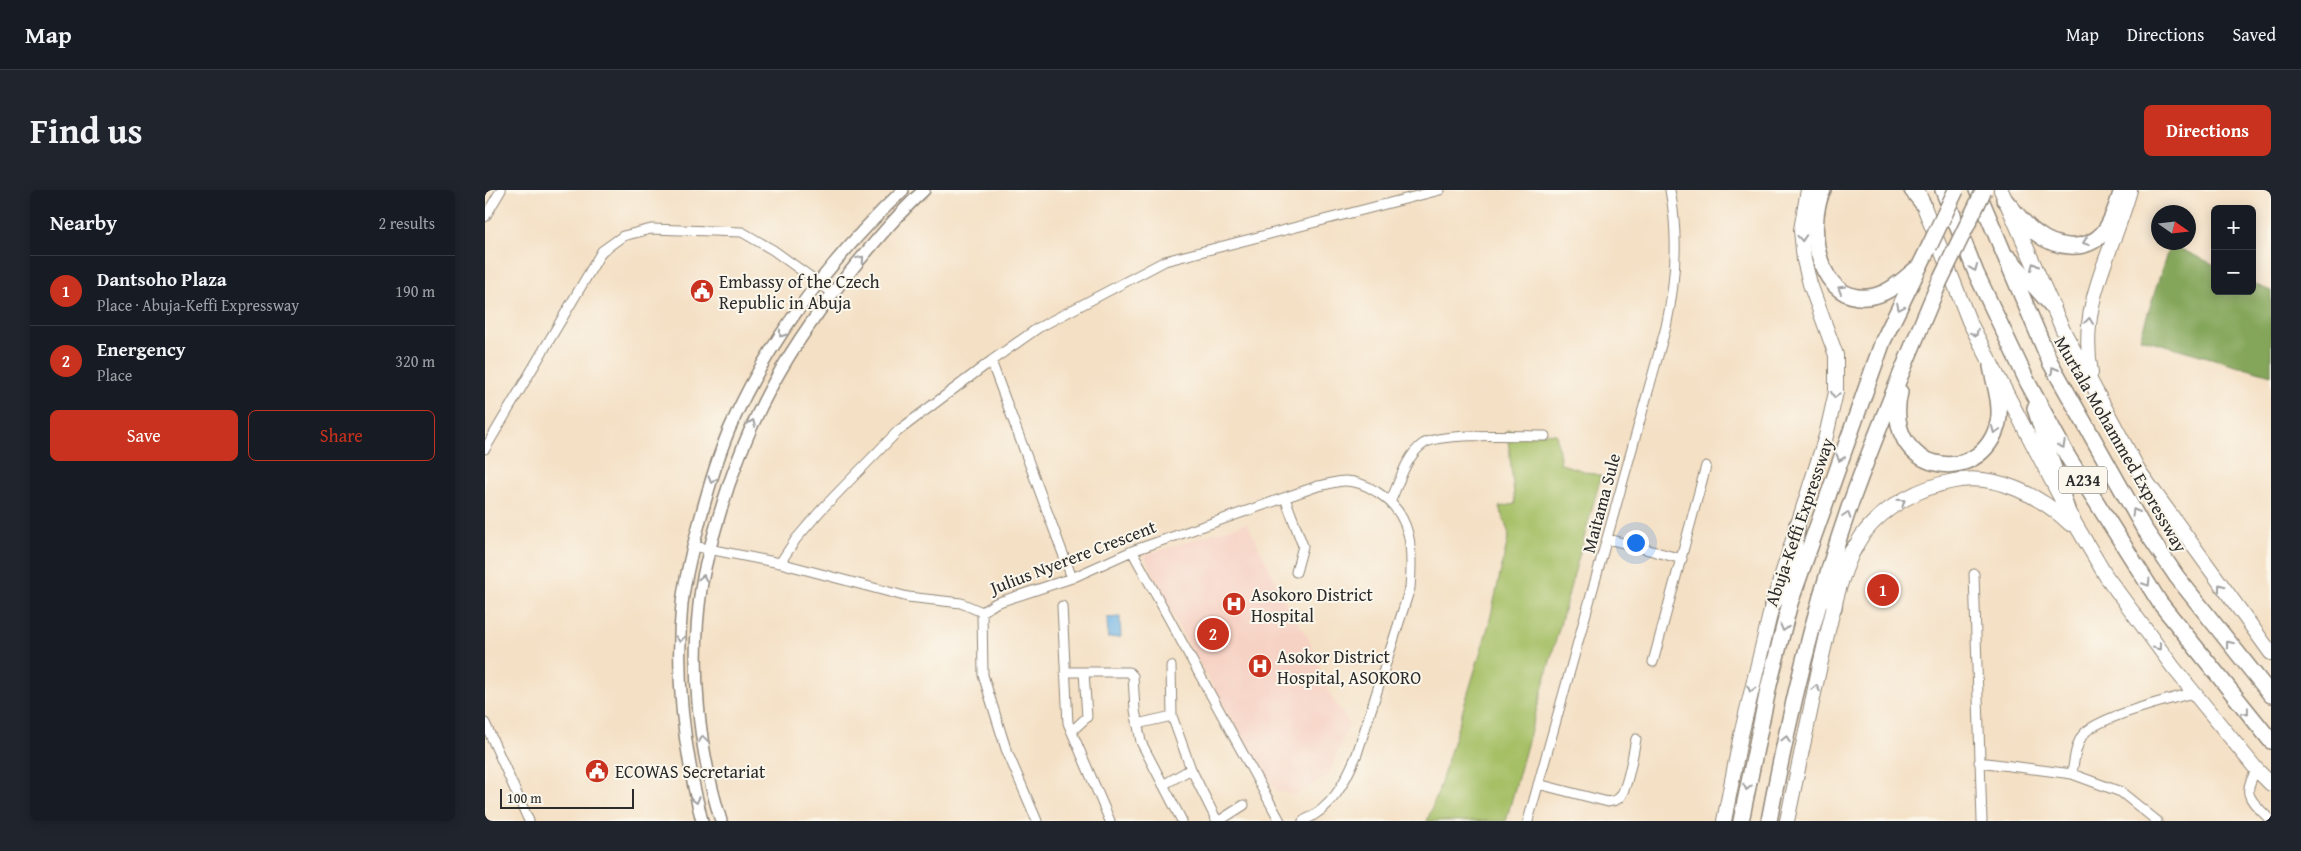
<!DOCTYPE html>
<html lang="en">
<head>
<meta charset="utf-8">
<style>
  :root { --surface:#171b24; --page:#20242c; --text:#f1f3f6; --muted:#9ea1a6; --line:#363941; --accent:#c8321e }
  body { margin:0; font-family:"Gentium Book Plus",serif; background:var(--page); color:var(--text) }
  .controls { position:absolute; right:15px; top:15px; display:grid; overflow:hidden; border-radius:8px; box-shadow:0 2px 12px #0003 }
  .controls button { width:45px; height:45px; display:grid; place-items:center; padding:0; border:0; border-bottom:1px solid var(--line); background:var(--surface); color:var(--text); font:25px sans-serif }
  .compass { position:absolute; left:1666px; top:15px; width:45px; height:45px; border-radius:50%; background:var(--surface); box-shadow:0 2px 12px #0003; rotate:104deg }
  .scale { position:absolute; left:15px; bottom:12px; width:134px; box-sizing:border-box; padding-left:5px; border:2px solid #2b2b2b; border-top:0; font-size:14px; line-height:18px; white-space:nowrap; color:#2b2b2b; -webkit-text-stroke:4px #fbf7ec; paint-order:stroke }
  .you { position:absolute; left:1150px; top:352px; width:18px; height:18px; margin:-12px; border:4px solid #fff; border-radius:50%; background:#1a73e8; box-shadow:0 0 0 8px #1a73e833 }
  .badge { display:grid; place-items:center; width:32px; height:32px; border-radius:50%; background:var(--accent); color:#fff; font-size:16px; font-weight:700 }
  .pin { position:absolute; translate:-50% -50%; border:2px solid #fff; box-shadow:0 1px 5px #0006 }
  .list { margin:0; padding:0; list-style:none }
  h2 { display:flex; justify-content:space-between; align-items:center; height:65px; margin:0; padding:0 20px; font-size:21px }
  h2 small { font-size:16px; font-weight:400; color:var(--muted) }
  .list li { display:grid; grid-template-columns:32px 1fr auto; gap:15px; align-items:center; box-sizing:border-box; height:70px; padding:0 20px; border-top:1px solid var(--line) }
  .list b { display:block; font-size:19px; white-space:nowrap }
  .list p { margin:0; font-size:16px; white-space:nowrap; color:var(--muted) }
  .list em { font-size:16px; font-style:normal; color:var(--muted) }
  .actions { display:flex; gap:10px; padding:15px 20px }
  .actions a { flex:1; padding:11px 0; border:1px solid var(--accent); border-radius:8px; text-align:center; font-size:18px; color:var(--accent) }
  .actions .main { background:var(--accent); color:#fff }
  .map { position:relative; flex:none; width:1786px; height:631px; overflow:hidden; border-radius:8px }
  header { display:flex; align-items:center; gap:30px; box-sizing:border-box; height:70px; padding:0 25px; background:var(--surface); border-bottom:1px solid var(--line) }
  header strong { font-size:24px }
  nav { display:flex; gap:28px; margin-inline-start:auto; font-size:18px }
  .intro { display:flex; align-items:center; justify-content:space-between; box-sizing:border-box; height:120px; padding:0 30px }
  h1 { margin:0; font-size:35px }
  .button { padding:12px 22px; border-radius:8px; background:var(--accent); color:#fff; font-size:18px; font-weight:700 }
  main { display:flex; gap:30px; padding:0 30px }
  aside { flex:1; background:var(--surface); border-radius:8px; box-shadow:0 2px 12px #0003 }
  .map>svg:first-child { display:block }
</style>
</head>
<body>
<header>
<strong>Map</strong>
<nav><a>Map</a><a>Directions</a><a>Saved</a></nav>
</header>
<div class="intro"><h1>Find us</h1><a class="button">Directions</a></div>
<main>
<aside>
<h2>Nearby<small>2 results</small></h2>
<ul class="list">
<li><span class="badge">1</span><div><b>Dantsoho Plaza</b><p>Place · Abuja-Keffi Expressway</p></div><em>190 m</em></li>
<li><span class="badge">2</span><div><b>Energency</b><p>Place</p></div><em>320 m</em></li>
</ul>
<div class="actions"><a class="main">Save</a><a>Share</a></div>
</aside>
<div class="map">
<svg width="1786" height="631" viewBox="0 0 1786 631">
  <rect width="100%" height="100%" fill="#fbf7ec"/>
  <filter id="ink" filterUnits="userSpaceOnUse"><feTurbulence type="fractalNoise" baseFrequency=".02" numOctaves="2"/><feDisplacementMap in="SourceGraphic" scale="10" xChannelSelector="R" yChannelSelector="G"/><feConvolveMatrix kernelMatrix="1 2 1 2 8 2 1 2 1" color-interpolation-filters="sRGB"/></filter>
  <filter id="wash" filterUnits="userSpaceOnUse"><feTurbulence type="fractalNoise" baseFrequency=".0096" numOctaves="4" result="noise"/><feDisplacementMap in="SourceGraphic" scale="20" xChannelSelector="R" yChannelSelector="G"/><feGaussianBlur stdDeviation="1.12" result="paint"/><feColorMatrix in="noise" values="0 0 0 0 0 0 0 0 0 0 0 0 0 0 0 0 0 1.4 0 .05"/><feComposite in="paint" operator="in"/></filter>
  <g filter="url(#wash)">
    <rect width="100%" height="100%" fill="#f4e0c5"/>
    <path fill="#f6d2c4" d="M762 333 802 414 824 450 844 503 864 533 843 586 811 605 792 601 740 518 693 436 659 365Z"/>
    <path fill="#a5bf65" stroke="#687548" d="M1022 240 1071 244 1076 274 1116 286 1021 631H942L953 602 1004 434 1024 344 1014 317 1030 314Z"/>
    <path fill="#84a65a" stroke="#586842" d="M1685 54 1730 75V101H1767V93L1786 101V185L1655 148Z"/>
    <path fill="#6eb3e4" stroke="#4c6f88" d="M635 427 636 447 623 448 622 428Z"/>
  </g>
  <g filter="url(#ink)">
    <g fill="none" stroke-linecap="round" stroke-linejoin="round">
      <g stroke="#908678" stroke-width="11">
        <path id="minor" d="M0 27 16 0
          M506 171 587 388
          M0 259 117 61 138 46 166 39 257 42 288 60 348 103
          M800 308 818 356 811 382
          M906 310C914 293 921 266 938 254 955 242 1036 246 1060 246
          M1123 349 1197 369
          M208 356 295 373 423 407 476 413 497 422 511 413 587 388 647 361 833 296C841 295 851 291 860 291 871 291 883 296 892 302 928 324 928 360 925 398L872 564C860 592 848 618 818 631
          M647 361 795 631
          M295 373 311 349 336 320 413 241 506 171 553 138 680 71 955 0
          M1489 384 1497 631
          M577 416 583 533 625 631
          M497 422 498 485 521 559 552 631
          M1168 472 1221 276
          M686 476 687 526 706 579 732 631
          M580 482H644L648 486 650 520 656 552 697 631
          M0 533 44 631
          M652 534 687 526
          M588 540 602 527 599 482
          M1494 572 1587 584 1636 602 1672 631
          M1772 580C1754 606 1768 611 1786 631
          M1587 584C1589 572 1590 557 1597 546 1609 528 1685 509 1708 503
          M1053 594 1123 612C1127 611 1131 611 1134 608 1143 599 1148 563 1151 549
          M678 595 706 579
          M734 631 759 615
          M1043 631 1181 137C1191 91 1194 47 1185 0"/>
      </g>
      <g stroke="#908678" stroke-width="14">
        <path id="secondary" d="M217 631C199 561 190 487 197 414 200 385 208 357 215 330 223 300 232 269 244 240 283 150 347 68 418 0
          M236 631C213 557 205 476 216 399 219 377 226 354 232 333 261 230 304 154 373 72 394 47 415 22 439 0"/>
      </g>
      <g stroke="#908678" stroke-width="16">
        <path id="trunk" d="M1516 0 1578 140 1654 281 1786 463
          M1434 4 1484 131 1582 320 1621 386 1688 477 1772 580 1786 594
          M1606 183C1593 112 1627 66 1645 0
          M1239 631 1256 545 1287 416 1341 246 1351 202V165L1325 94 1319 70 1316 40 1323 0
          M1302 631C1313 579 1324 527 1335 475 1344 438 1356 373 1379 343 1400 316 1436 297 1469 291 1511 283 1556 306 1585 334"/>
      </g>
      <g stroke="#908678" stroke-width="18">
        <path id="motorway" d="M1338 0C1320 37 1333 118 1389 106 1406 102 1419 89 1431 79
          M1427 0 1438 14
          M1458 0 1491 83 1543 193 1583 267 1675 413 1786 551
          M1492 0 1565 172 1658 337 1692 387 1786 505
          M1519 9C1529 20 1539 35 1551 43 1570 58 1600 63 1618 43 1628 31 1632 14 1637 0
          M1524 68 1568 117
          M1415 202C1396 282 1496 301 1513 233 1517 215 1509 193 1506 176
          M1550 218 1582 320
          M1348 387 1370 357
          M1306 393 1312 335
          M1287 416 1307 381
          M1349 417 1351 378
          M1256 631 1284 495 1305 413 1398 151 1444 57
          M1284 631C1304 524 1329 418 1365 315 1392 240 1423 166 1454 93"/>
      </g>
      <use href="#minor" stroke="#fff" stroke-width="9"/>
      <use href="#secondary" stroke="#fff" stroke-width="11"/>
      <use href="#trunk" stroke="#fff" stroke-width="14"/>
      <use href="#motorway" stroke="#fff" stroke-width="15"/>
      <g stroke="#908678" stroke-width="18" stroke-linecap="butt">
        <path id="motorway-bridge" d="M1444 57 1471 0
          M1454 93 1499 0"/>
      </g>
      <use href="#motorway-bridge" stroke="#fff" stroke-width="15"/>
    </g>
    <defs><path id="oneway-chevron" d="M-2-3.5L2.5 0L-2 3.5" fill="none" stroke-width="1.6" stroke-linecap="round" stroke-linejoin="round" transform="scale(1.25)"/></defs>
    <g stroke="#a0a0a0">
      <use href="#oneway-chevron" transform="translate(1317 48) rotate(86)"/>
      <use href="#oneway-chevron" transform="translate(1601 52) rotate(159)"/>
      <use href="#oneway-chevron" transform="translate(376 69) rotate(-50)"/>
      <use href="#oneway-chevron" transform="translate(1549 76) rotate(-114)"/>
      <use href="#oneway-chevron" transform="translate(1489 78) rotate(68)"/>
      <use href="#oneway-chevron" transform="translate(1356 99) rotate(-150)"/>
      <use href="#oneway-chevron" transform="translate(1415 117) rotate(116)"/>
      <use href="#oneway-chevron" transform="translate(1604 131) rotate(-83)"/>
      <use href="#oneway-chevron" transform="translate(1490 143) rotate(64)"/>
      <use href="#oneway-chevron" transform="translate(297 144) rotate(125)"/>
      <use href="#oneway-chevron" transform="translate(1569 180) rotate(-120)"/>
      <use href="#oneway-chevron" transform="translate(1350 205) rotate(99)"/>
      <use href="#oneway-chevron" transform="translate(267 233) rotate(-66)"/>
      <use href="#oneway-chevron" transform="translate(1510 240) rotate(112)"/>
      <use href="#oneway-chevron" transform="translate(1577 255) rotate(62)"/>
      <use href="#oneway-chevron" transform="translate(1355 268) rotate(109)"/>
      <use href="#oneway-chevron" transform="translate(227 290) rotate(106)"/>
      <use href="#oneway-chevron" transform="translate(1417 312) rotate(-34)"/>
      <use href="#oneway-chevron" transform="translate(1650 322) rotate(-120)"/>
      <use href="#oneway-chevron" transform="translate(1362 325) rotate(-72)"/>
      <use href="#oneway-chevron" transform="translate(218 388) rotate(-77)"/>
      <use href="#oneway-chevron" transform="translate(1662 393) rotate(58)"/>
      <use href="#oneway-chevron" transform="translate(1736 397) rotate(-126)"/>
      <use href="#oneway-chevron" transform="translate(1299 438) rotate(105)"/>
      <use href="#oneway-chevron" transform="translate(195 449) rotate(93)"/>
      <use href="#oneway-chevron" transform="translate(1744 454) rotate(-128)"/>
      <use href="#oneway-chevron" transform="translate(1673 457) rotate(54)"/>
      <use href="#oneway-chevron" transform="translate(1331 498) rotate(-77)"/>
      <use href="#oneway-chevron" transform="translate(1266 499) rotate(103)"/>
      <use href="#oneway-chevron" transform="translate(1761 522) rotate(52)"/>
      <use href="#oneway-chevron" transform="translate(218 549) rotate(-98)"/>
      <use href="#oneway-chevron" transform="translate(1301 549) rotate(-78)"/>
      <use href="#oneway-chevron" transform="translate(1262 597) rotate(101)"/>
      <use href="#oneway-chevron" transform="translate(211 610) rotate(76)"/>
    </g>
  </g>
  <defs>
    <g id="civic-disc" transform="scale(1.25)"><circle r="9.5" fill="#c8321e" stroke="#fbf7ec"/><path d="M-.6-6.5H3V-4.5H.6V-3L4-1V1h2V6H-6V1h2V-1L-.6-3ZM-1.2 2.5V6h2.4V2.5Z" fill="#fff"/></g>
    <g id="hospital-disc" transform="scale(1.25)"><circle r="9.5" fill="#c8321e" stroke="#fbf7ec"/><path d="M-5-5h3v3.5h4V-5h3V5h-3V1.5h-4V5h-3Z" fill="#fff"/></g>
  </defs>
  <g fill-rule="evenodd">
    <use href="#civic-disc" x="217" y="101"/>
    <use href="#hospital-disc" x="749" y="414"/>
    <use href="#hospital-disc" x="775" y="476"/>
    <use href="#civic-disc" x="112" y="581"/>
  </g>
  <g text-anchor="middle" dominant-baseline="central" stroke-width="4" stroke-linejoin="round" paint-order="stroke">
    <rect fill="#fbf7ec" stroke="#696865" stroke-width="1" x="1574" y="276.5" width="48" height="27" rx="4"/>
    <g font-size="16" font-weight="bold" fill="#2b2b2b">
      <text x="1598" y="290">A234</text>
    </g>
    <g font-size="18" fill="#2b2b2b" stroke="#fbf7ec" text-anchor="start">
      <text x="234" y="91">Embassy of the Czech<tspan x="234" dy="21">Republic in Abuja</tspan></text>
      <text x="766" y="404">Asokoro District<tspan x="766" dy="21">Hospital</tspan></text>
      <text x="792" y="466">Asokor District<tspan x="792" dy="21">Hospital, ASOKORO</tspan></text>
      <text x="130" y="581">ECOWAS Secretariat</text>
    </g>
    <g font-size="18" fill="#2b2b2b" stroke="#fbf7ec">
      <text transform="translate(1636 254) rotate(60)">Murtala Mohammed Expressway</text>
      <text transform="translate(1116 313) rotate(-75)">Maitama Sule</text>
      <text transform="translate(1314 332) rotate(-71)">Abuja-Keffi Expressway</text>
      <text transform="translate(588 367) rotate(-21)">Julius Nyerere Crescent</text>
    </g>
  </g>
</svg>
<div class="controls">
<button>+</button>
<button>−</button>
</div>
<svg class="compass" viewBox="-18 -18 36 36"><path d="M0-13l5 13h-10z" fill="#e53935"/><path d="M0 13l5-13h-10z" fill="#9ea1a6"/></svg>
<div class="scale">100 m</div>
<div class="you"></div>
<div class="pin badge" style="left:1398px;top:400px">1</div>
<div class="pin badge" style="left:728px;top:444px">2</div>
</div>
</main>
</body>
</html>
